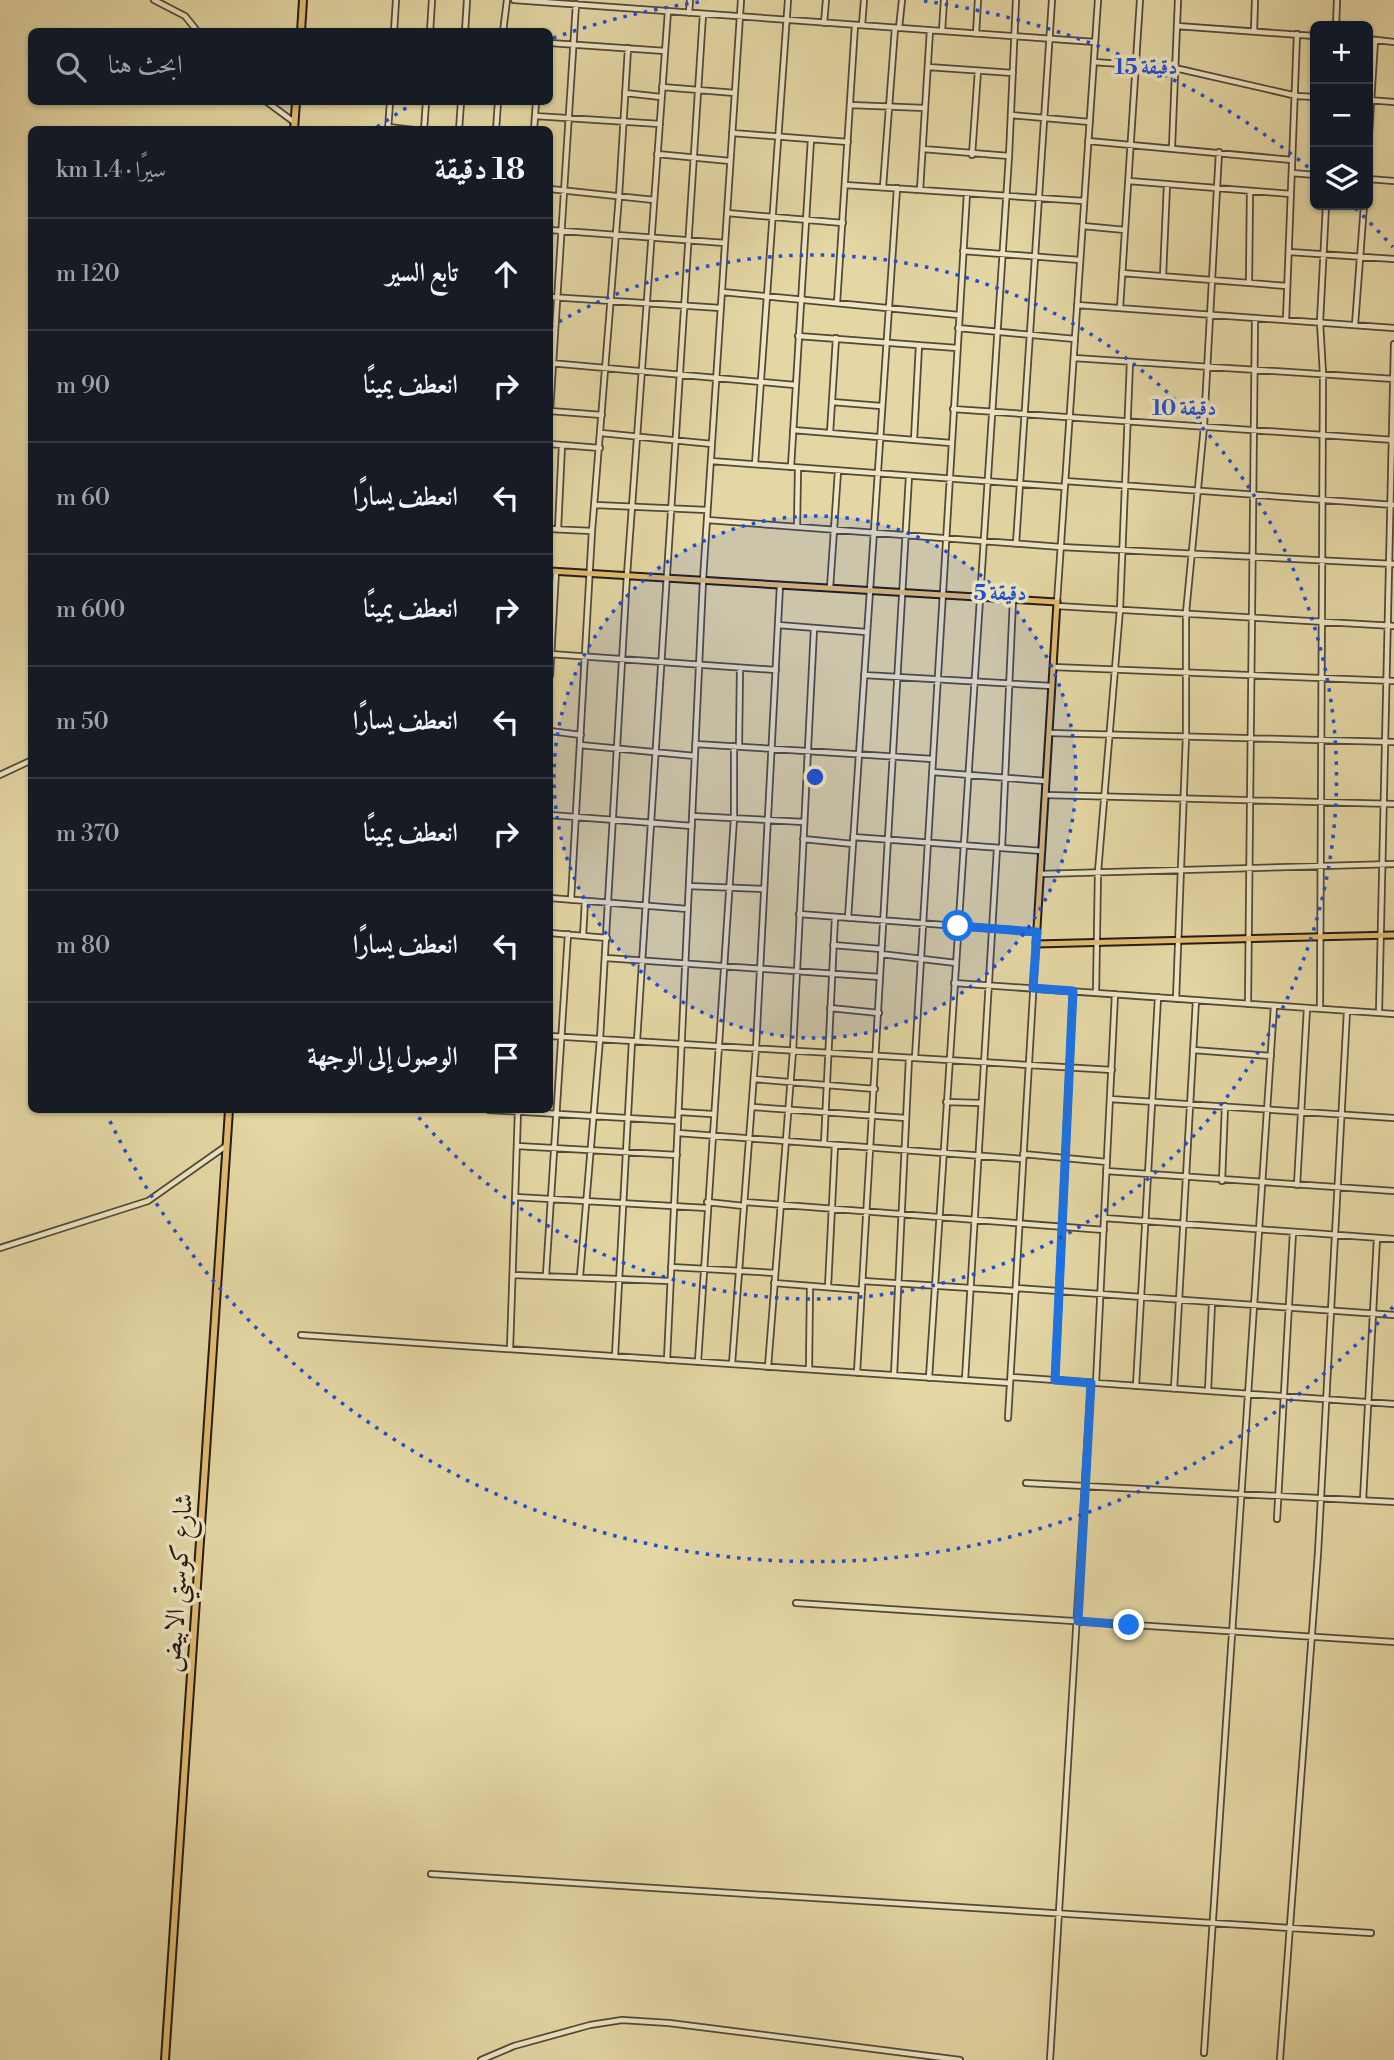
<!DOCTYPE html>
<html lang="ar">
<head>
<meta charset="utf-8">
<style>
  :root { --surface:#171b24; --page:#20242c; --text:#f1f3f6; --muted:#9ea1a6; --line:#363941 }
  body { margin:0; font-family:"Libre Bodoni",Amiri,serif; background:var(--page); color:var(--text); direction:rtl }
  .controls { position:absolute; right:21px; top:21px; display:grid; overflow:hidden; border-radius:10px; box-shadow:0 2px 5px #0004 }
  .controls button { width:63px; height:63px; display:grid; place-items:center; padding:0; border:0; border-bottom:2px solid var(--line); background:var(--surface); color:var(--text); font:35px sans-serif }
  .stop { position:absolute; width:21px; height:21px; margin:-16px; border:5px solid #1a73e8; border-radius:50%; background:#fff }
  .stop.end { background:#1a73e8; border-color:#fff; box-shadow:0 2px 7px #0008 }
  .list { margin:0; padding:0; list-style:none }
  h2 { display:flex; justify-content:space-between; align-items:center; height:91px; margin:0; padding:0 28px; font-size:30px }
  h2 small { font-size:23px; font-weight:400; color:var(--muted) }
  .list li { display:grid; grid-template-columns:46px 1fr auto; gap:21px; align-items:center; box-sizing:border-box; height:112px; padding:0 28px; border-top:2px solid var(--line) }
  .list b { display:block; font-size:26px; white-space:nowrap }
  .list em { font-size:23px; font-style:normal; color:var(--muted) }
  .icon { flex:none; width:38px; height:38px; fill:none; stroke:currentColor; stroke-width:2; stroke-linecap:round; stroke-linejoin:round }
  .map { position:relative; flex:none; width:1394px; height:2060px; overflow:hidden; direction:ltr }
  .search { position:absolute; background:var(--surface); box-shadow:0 2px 5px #0004; left:28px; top:28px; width:525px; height:77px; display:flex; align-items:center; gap:18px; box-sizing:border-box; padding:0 24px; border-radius:10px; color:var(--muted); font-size:26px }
  .panel { position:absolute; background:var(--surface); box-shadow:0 2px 5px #0004; left:28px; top:126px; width:525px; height:987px; border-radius:10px; direction:rtl }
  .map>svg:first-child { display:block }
</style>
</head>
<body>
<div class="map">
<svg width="1394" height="2060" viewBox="0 0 1394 2060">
  <rect width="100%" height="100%" fill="#e4d7a4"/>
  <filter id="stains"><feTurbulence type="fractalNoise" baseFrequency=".00286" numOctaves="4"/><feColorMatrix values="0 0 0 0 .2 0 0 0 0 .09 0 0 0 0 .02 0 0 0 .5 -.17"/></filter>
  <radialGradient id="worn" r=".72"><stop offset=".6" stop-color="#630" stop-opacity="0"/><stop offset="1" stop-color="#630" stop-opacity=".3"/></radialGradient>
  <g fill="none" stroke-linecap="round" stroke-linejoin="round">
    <g stroke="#524836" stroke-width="8">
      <path id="minor" d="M154 0 185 16 198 32
        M514 0 1095 42
        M689 13 690 0
        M824 23 826 0
        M862 25 864 0
        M1177 26 1315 36
        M1336 26 1337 0
        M899 28 902 0
        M942 31 944 0
        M1254 31 1255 0
        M394 32 396 0
        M430 32 432 0
        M465 32 467 0
        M503 32 507 0
        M976 34 978 0
        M1368 39 1394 42
        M550 43 665 51
        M1094 62 1175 68 1297 96 1315 97
        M928 67 1013 73
        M662 87 735 93
        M625 93 661 97
        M1368 100 1394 102
        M267 102 294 122
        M850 105 925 108
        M1011 115 1090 122
        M535 116 660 124
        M388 127 414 130
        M388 130 390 102
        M424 130 426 102
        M459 130 461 102
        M496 130 498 102
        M534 130 536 102
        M732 133 848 142
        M1088 141 1292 160
        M1172 147 1178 0
        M923 149 1009 156
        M1368 150 1375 40
        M657 154 730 161
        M972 155 978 71
        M1292 173 1315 175
        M1368 179 1394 181
        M1129 181 1291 194
        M845 185 1084 201
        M883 187 895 28
        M550 189 654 200
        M920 190 930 30
        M727 213 843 223
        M1083 226 1125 230
        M550 230 725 243
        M963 251 1080 260
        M1289 252 1394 259
        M1122 273 1287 286
        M1163 276 1167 184
        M1249 283 1250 191
        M722 292 959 315
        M550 297 721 308
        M837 303 855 25
        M1077 305 1394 328
        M1120 308 1140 0
        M1286 320 1297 34
        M1355 325 1364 205
        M958 328 1075 339
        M798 336 957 348
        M1074 358 1394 379
        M550 363 795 385
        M832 402 881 406
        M953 409 1394 440
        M550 411 576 4
        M550 411 602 415
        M793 430 951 443
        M601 433 712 444
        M830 433 836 338
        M914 440 919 345
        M550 444 600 448
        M711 461 1065 487
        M755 464 788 0
        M791 467 811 139
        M1065 481 1394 505
        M595 505 707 510
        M707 520 1061 547 1394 564
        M797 527 798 468
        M550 529 592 531
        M558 529 562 445
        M1016 544 1052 0
        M830 588 838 471
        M1057 602 1098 0
        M1057 606 1394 626
        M778 625 866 632
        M550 654 776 670
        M1053 667 1394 681
        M550 675 556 571
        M864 675 1052 686
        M550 731 581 735
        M1049 733 1394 742
        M695 744 933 759
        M580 745 695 756
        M739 746 740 668
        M932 772 1046 781
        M0 775 32 760
        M1045 795 1394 804
        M550 815 692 826
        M692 816 804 822
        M853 837 1042 851
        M803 839 853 844
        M1002 848 1013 599
        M1040 874 1394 864
        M689 886 764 889
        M550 898 688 909
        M571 900 592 531 619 196 628 48
        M799 914 1037 932
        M848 918 897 188
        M550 933 607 938
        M583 936 585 901
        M833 945 881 949
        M881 954 956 963
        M606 958 880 977
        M954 983 1394 1014
        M1096 993 1098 872 1120 609 1130 362
        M1176 999 1186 736V613L1204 426 1219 152
        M1248 1004 1255 318
        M830 1008 879 1013
        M1320 1009 1323 374 1320 322 1326 205
        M1379 1013 1394 344
        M550 1036 1112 1070
        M637 1041 703 14
        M1193 1050 1271 1056
        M915 1058 967 193
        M754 1079 875 1089
        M1110 1099 1394 1118
        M946 1102 981 1103
        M752 1107 906 1118
        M489 1110 678 1121
        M679 1112 712 1114
        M678 1133 1023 1159
        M824 1144 835 917
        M517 1146 677 1155
        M1023 1154 1107 1162
        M1106 1171 1394 1191
        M1222 1181 1225 1106
        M1297 1185 1307 1008
        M515 1197 707 1208
        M707 1202 744 1206
        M745 1202 1104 1230
        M1104 1218 1394 1239
        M0 1248 148 1201 226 1146
        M671 1267 775 1273
        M513 1275 670 1281
        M546 1275 568 934
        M580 1276 600 1039 627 575 668 11
        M863 1281 1016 1291
        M774 1283 862 1290
        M828 1287 835 1145
        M1016 1288 1394 1315
        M301 1335 1010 1383
        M510 1349 518 1110
        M615 1356 632 1041
        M667 1360 703 580 741 0
        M698 1362 734 818V746
        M732 1364 756 1048 780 585
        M768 1367 793 1051 814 628
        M809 1369 810 1286
        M857 1373 909 476
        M894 1375 909 1058
        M1011 1377 1394 1404
        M929 1378 1009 156 1016 0
        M965 1380 997 848
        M1055 1380 1073 991
        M1096 1383 1115 994
        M1136 1386 1158 997
        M1174 1389 1196 1000
        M1208 1391 1212 1303
        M1008 1418 1036 944
        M1026 1483 1394 1502
        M1363 1500 1377 1238
        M1277 1519 1293 1232
        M796 1603 1394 1642
        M431 1874 1371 1933
        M1204 2053 1274 1006
        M1280 2059 1318 1553 1347 1011
        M481 2060 514 2046 590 2025 622 2020 669 2023 960 2060
        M1050 2060 1091 1383"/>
    </g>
    <g stroke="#221912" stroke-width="9">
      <path id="major" d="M550 571 1057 602 1036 944 1394 935"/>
    </g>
    <g stroke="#221912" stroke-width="10">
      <path id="highway" d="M301 32 303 0
        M294 130 296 102
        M165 2060 229 1110"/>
    </g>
    <use href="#minor" stroke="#ede5c4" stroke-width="4.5"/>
    <use href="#major" stroke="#e2bc72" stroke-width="5"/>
    <use href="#highway" stroke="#e2bc72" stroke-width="6"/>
  </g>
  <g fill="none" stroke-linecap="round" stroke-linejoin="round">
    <path stroke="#1a73e8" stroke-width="9" d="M958 926 1037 932 1033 988 1073 991 1055 1380 1091 1383 1078 1621 1129 1625"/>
  </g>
  <circle cx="815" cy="777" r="261" fill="#1d4ed8" fill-opacity=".12"/>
  <g fill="none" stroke="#1d4ed8" stroke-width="3.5" stroke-dasharray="3.5 7">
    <circle cx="815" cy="777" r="261"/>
    <path d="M550 327A522 522 0 1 1 415 1113"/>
    <path d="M1393 1307A784 784 0 0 1 107 1115M31 804A784 784 0 0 1 31 750M377 127A784 784 0 0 1 411 105M553 38A784 784 0 0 1 706 1M924 1A784 784 0 0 1 1314 172M1355 208A784 784 0 0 1 1393 247"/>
  </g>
  <g text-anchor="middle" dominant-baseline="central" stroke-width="7" stroke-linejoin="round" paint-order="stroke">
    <g font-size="26" fill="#221912" stroke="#ede5c4">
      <text transform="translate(178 1583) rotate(-86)">شارع كوستي الابيض</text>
    </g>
  </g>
  <circle cx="815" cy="777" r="10" fill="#1d4ed8" stroke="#ede5c4" stroke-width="3.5"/>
  <g font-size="21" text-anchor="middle" font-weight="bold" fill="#1d4ed8" stroke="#ede5c4" stroke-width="7" stroke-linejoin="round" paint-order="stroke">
    <text x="1146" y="74">15 دقيقة</text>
    <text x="1184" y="415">10 دقيقة</text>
    <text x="1000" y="600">5 دقيقة</text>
  </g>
  <rect width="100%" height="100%" filter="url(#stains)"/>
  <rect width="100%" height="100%" fill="url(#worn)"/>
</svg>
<div class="controls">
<button>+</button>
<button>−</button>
<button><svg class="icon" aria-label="layers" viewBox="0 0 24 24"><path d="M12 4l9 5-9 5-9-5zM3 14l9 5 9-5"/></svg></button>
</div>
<div class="stop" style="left:958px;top:926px"></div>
<div class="stop end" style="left:1129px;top:1625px"></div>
<div class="search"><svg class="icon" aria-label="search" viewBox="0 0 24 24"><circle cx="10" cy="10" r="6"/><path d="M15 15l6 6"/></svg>ابحث هنا</div>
<section class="panel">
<h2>18 دقيقة<small>سيرًا · 1.4 km</small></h2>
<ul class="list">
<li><svg class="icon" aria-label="ahead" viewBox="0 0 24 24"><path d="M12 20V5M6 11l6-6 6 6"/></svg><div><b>تابع السير</b></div><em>120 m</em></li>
<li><svg class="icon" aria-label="right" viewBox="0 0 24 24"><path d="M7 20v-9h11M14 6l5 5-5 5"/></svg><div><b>انعطف يمينًا</b></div><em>90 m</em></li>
<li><svg class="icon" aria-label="left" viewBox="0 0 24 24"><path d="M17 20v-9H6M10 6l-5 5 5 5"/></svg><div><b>انعطف يسارًا</b></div><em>60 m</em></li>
<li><svg class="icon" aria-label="right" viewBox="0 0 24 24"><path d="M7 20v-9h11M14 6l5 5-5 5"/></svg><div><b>انعطف يمينًا</b></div><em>600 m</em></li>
<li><svg class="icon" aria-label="left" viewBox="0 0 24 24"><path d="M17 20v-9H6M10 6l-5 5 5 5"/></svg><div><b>انعطف يسارًا</b></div><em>50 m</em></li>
<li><svg class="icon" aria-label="right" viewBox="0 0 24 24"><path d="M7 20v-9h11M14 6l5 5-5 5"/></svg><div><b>انعطف يمينًا</b></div><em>370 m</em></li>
<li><svg class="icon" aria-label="left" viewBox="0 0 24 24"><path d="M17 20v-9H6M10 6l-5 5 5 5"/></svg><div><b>انعطف يسارًا</b></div><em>80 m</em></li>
<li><svg class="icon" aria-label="arrive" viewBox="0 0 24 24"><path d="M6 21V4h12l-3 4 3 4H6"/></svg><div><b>الوصول إلى الوجهة</b></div></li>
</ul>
</section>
</div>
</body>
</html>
